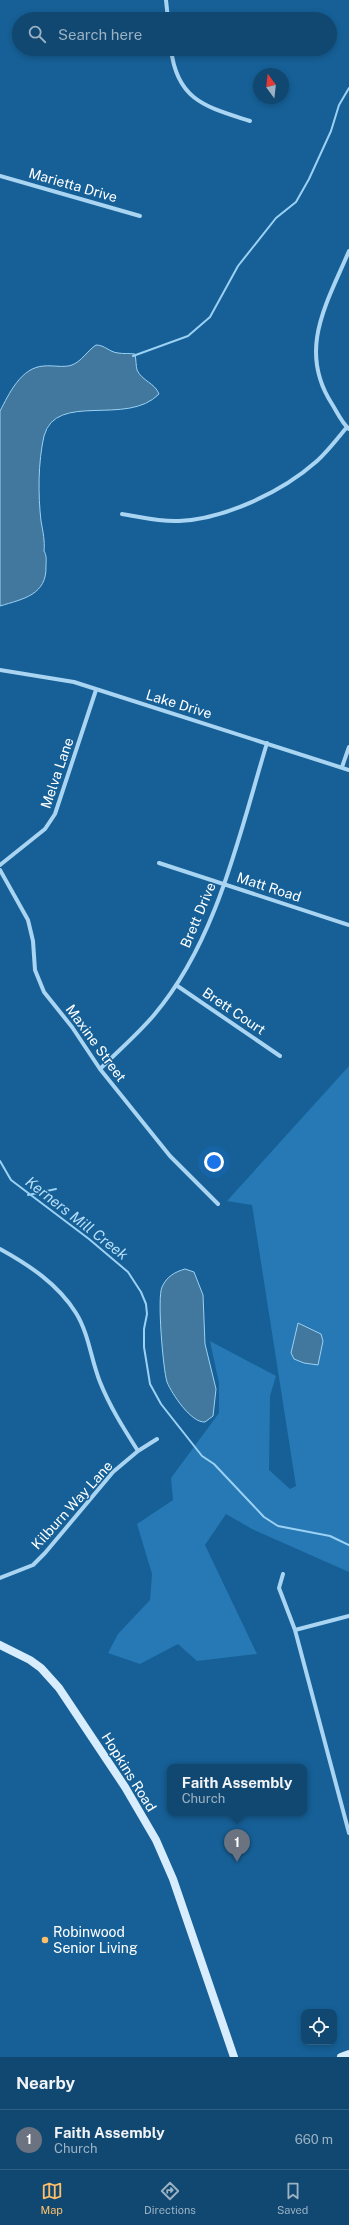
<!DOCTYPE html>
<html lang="en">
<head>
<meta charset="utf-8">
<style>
  :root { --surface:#104871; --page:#1e5279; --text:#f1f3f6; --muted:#9cb2c3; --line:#306084; --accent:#ffbf69 }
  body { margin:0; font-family:"Public Sans",sans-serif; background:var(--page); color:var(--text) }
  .controls { position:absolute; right:12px; bottom:12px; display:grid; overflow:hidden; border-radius:8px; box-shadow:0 2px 6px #0003 }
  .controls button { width:36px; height:36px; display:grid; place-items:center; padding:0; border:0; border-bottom:1px solid var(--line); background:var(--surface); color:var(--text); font:20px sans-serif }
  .compass { position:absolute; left:253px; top:68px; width:36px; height:36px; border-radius:50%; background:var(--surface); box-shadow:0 2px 6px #0003; rotate:345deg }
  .you { position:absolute; left:214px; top:1162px; width:14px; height:14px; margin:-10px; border:3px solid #fff; border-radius:50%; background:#1a73e8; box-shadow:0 0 0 6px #1a73e833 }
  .badge { display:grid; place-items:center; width:26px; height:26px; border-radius:50%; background:var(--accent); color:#fff; font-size:13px; font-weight:700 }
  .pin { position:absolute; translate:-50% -33px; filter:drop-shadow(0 1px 2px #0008) }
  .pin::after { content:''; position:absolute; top:21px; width:14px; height:12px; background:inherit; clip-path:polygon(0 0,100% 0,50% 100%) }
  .popup { position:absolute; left:167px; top:1764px; width:140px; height:52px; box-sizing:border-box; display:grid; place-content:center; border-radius:8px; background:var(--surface); filter:drop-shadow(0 1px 3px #0005); font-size:13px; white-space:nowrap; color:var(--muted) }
  .popup b { font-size:15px; color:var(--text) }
  .popup::after { content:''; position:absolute; left:50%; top:100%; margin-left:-8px; border:8px solid transparent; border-top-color:var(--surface) }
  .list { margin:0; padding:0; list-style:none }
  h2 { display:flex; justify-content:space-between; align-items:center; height:52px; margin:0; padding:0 16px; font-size:17px }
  h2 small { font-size:13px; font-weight:400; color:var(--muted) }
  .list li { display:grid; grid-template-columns:26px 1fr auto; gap:12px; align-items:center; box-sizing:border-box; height:60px; padding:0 16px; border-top:1px solid var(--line) }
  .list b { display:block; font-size:15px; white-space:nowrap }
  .list p { margin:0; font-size:13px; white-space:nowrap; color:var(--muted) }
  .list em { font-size:13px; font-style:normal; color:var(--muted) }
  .icon { flex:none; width:22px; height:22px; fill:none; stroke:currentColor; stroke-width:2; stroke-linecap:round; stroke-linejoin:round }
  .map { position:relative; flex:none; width:349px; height:2057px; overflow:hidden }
  .search { position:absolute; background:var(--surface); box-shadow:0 2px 6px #0003; left:12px; right:12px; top:12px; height:44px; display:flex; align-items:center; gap:10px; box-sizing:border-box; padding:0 14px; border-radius:22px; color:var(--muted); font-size:15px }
  .sheet { height:112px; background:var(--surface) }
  nav { display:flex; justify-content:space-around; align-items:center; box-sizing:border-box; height:56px; border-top:1px solid var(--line); background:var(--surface); font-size:11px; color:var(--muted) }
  nav a { display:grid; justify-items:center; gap:2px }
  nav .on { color:var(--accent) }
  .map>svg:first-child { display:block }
</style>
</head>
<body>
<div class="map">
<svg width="349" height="2057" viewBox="0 0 349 2057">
  <rect width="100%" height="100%" fill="#166097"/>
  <path fill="#2679b4" d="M349 1066V1572L252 1529 226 1514 205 1545 257 1654 197 1661 178 1644 140 1664 108 1653 118 1634 150 1600 152 1574 137 1524 173 1500 171 1478 219 1413V1383L210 1341 276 1376 270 1396 269 1470 290 1489 296 1486 252 1205 227 1201Z"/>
  <path fill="#43789e" stroke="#9bd1f4" d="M96 345C105 345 109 352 118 353 125 354 128 353 135 354 136 359 136 366 137 370 142 381 155 383 159 394 127 427 56 391 44 436 38 462 38 495 41 521 43 532 45 541 44 551 47 556 46 560 46 566 47 595 23 599 0 606V411C9 394 21 367 44 366 53 365 63 368 72 365 82 361 87 351 96 345Z
    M185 1269 194 1272 203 1295 205 1344 216 1389 213 1416 205 1422C191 1423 172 1394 167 1382 163 1369 157 1297 162 1287 167 1276 175 1272 185 1269Z
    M298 1323 321 1334 323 1341 318 1365 304 1363 294 1359 291 1353Z"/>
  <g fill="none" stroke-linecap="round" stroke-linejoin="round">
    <path stroke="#9bd1f4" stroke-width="2" d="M133 356 188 336 210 317 238 266 276 218 296 202 309 179 331 131 339 105 349 88
      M0 1161 11 1180 89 1239 128 1272 141 1292 146 1304 147 1314 144 1329V1347L150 1384 161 1404 202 1456 214 1464 264 1517 278 1526 330 1536 349 1545
      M28 1195 56 1189"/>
    <path stroke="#a9d4f2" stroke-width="4" d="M166 0 168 19
      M171 49C177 101 207 107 250 121
      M0 176 140 216
      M349 251C327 303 297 350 332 404 337 412 342 423 349 429
      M122 514C141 517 160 522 179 521 225 519 282 492 317 461 328 451 337 439 347 427
      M0 670 74 682 349 770
      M342 767 349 747
      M159 863 349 925
      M0 865 45 829 55 814 96 690
      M0 870 28 920 33 941 35 970 44 992 72 1027 100 1069 170 1156 218 1204
      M176 985 280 1056
      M100 1069C118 1051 138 1034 154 1015 217 941 239 835 267 743
      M0 1249C29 1265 58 1284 76 1313 89 1334 91 1360 100 1382 110 1407 124 1429 138 1451
      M283 1574 279 1588 295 1630 349 1616
      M0 1578 33 1565 45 1553 113 1472 138 1451 157 1439
      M295 1630 349 1833"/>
    <path stroke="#d7ecfc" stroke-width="8" d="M0 1645 30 1660 41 1668 59 1688 125 1787 156 1840 173 1879 234 2057
      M341 2057 349 2054"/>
  </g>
  <circle fill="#ffbf69" stroke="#166097" stroke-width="1.5" cx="45" cy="1940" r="4"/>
  <g text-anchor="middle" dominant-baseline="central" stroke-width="3" stroke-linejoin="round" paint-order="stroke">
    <g font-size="14" fill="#fff" stroke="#166097">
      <text transform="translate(73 185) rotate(16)">Marietta Drive</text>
      <text transform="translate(179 704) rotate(17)">Lake Drive</text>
      <text transform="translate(57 773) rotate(-71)">Melva Lane</text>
      <text transform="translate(269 887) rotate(18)">Matt Road</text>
      <text transform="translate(198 915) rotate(-67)">Brett Drive</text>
      <text transform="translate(234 1011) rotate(34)">Brett Court</text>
      <text transform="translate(96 1043) rotate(54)">Maxine Street</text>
      <text transform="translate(72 1505) rotate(-48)">Kilburn Way Lane</text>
      <text transform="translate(129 1772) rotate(58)">Hopkins Road</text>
    </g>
    <g font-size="14" fill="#fff" stroke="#166097" text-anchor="start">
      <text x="53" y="1932">Robinwood<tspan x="53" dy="16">Senior Living</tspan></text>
    </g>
    <g font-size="15" font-style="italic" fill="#b5ddf8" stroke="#166097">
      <text transform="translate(77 1218) rotate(38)">Kerners Mill Creek</text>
    </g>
  </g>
</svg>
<div class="controls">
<button><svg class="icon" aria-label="locate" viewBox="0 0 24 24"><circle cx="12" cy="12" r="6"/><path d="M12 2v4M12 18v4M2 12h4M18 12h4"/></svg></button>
</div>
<svg class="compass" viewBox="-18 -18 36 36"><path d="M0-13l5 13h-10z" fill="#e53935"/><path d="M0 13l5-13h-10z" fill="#9cb2c3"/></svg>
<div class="you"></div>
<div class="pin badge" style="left:237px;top:1862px;background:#6b7280">1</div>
<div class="popup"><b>Faith Assembly</b>Church</div>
<div class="search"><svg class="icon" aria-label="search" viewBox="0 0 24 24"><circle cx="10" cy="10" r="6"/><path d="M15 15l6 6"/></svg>Search here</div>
</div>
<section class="sheet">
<h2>Nearby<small></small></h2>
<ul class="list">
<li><span class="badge" style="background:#6b7280">1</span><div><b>Faith Assembly</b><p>Church</p></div><em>660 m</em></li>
</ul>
</section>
<nav>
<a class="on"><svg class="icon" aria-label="map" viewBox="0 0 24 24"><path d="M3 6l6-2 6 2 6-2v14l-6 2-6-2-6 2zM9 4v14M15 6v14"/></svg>Map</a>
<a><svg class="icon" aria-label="directions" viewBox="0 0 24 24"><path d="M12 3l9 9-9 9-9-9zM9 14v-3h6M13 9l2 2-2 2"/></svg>Directions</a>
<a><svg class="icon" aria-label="saved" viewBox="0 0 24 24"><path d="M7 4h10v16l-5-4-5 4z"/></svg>Saved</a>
</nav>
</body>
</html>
